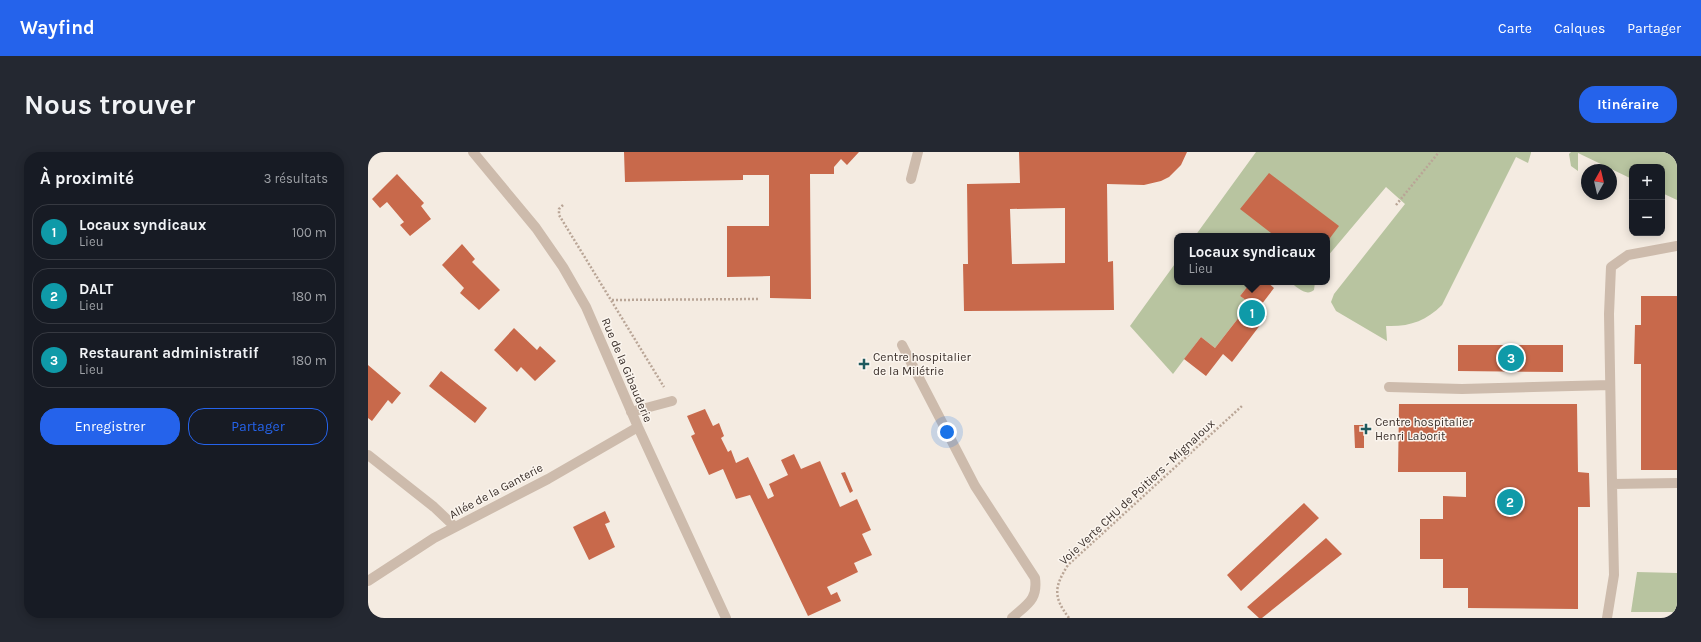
<!DOCTYPE html>
<html lang="fr">
<head>
<meta charset="utf-8">
<style>
  :root { --surface:#171b24; --page:#242831; --text:#f1f3f6; --muted:#9ea1a6; --line:#363941; --accent:#2563eb }
  body { margin:0; font-family:Karla,sans-serif; background:var(--page); color:var(--text) }
  .controls { position:absolute; right:12px; top:12px; display:grid; overflow:hidden; border-radius:8px; box-shadow:0 2px 10px #0003 }
  .controls button { width:36px; height:36px; display:grid; place-items:center; padding:0; border:0; border-bottom:1px solid var(--line); background:var(--surface); color:var(--text); font:20px sans-serif }
  .compass { position:absolute; left:1213px; top:12px; width:36px; height:36px; border-radius:50%; background:var(--surface); box-shadow:0 2px 10px #0003; rotate:8deg }
  .you { position:absolute; left:579px; top:280px; width:14px; height:14px; margin:-10px; border:3px solid #fff; border-radius:50%; background:#1a73e8; box-shadow:0 0 0 6px #1a73e833 }
  .badge { display:grid; place-items:center; width:26px; height:26px; border-radius:50%; background:var(--accent); color:#fff; font-size:13px; font-weight:700 }
  .pin { position:absolute; translate:-50% -50%; border:2px solid #fff; box-shadow:0 1px 4px #0006 }
  .popup { position:absolute; left:806px; top:81px; width:156px; height:52px; box-sizing:border-box; display:grid; place-content:center; border-radius:8px; background:var(--surface); filter:drop-shadow(0 1px 3px #0005); font-size:13px; white-space:nowrap; color:var(--muted) }
  .popup b { font-size:15px; color:var(--text) }
  .popup::after { content:''; position:absolute; left:50%; top:100%; margin-left:-8px; border:8px solid transparent; border-top-color:var(--surface) }
  .list { margin:0; padding:0; list-style:none }
  h2 { display:flex; justify-content:space-between; align-items:center; height:52px; margin:0; padding:0 16px; font-size:17px }
  h2 small { font-size:13px; font-weight:400; color:var(--muted) }
  .list li { display:grid; grid-template-columns:26px 1fr auto; gap:12px; align-items:center; box-sizing:border-box; height:56px; margin:0 8px 8px; padding:0 8px; border:1px solid var(--line); border-radius:16px }
  .list b { display:block; font-size:15px; white-space:nowrap }
  .list p { margin:0; font-size:13px; white-space:nowrap; color:var(--muted) }
  .list em { font-size:13px; font-style:normal; color:var(--muted) }
  .actions { display:flex; gap:8px; padding:12px 16px }
  .actions a { flex:1; padding:9px 0; border:1px solid var(--accent); border-radius:16px; text-align:center; font-size:14px; color:var(--accent) }
  .actions .main { background:var(--accent); color:#fff }
  .map { position:relative; flex:none; width:1309px; height:466px; overflow:hidden; border-radius:16px }
  header { display:flex; align-items:center; gap:24px; box-sizing:border-box; height:56px; padding:0 20px; background:var(--accent); color:#fff }
  header strong { font-size:19px }
  nav { display:flex; gap:22px; margin-inline-start:auto; font-size:14px }
  .intro { display:flex; align-items:center; justify-content:space-between; box-sizing:border-box; height:96px; padding:0 24px }
  h1 { margin:0; font-size:28px }
  .button { padding:10px 18px; border-radius:16px; background:var(--accent); color:#fff; font-size:14px; font-weight:700 }
  main { display:flex; gap:24px; padding:0 24px }
  aside { flex:1; background:var(--surface); border-radius:16px; box-shadow:0 2px 10px #0003 }
  .map>svg:first-child { display:block }
</style>
</head>
<body>
<header>
<strong>Wayfind</strong>
<nav><a>Carte</a><a>Calques</a><a>Partager</a></nav>
</header>
<div class="intro"><h1>Nous trouver</h1><a class="button">Itinéraire</a></div>
<main>
<aside>
<h2>À proximité<small>3 résultats</small></h2>
<ul class="list">
<li><span class="badge" style="background:#0f9aa8">1</span><div><b>Locaux syndicaux</b><p>Lieu</p></div><em>100 m</em></li>
<li><span class="badge" style="background:#0f9aa8">2</span><div><b>DALT</b><p>Lieu</p></div><em>180 m</em></li>
<li><span class="badge" style="background:#0f9aa8">3</span><div><b>Restaurant administratif</b><p>Lieu</p></div><em>180 m</em></li>
</ul>
<div class="actions"><a class="main">Enregistrer</a><a>Partager</a></div>
</aside>
<div class="map">
<svg width="1309" height="466" viewBox="0 0 1309 466">
  <rect width="100%" height="100%" fill="#f4ebe1"/>
  <path fill="#b8c4a0" d="M888 0H1163V1L1160 11 1148 5 1074 153C1058 169 1041 175 1018 174L1019 189 968 159 963 150 966 142 1037 52 1018 35 959 105V84H827Z
    M1203 0H1309V48L1294 41V15H1264V27L1210 1V19L1203 14 1201 2Z
    M809 109V130H883L872 144 882 151 847 196 833 185 805 222 762 174Z
    M922 130H947L946 138C938 145 929 135 922 130Z
    M1269 420 1309 421V460H1263Z"/>
  <path fill="#c8694b" fill-rule="evenodd" d="M256 0H491L479 13 473 7 466 15V22H442L443 147 402 146V124L359 125V74H401V23H375V28L257 30Z
    M651 0H819L813 13 801 25 793 29 776 33 739 32 740 110 745 109 746 158 596 159 595 112H600L599 32 652 31ZM697 56V111L644 112 642 57Z
    M901 21 971 74 959 90V84H907L872 57Z
    M29 22 56 51 53 54 63 67 42 84 32 73 36 70 19 50 12 56 4 47Z
    M94 92 107 107 104 110 132 138 111 158 92 141 96 136 74 113Z
    M883 130H899L906 136 890 157 899 164 864 210 855 202 838 224 816 207 833 185 847 196 882 151 872 144Z
    M1273 144H1309V318H1273V212H1266L1267 173H1273Z
    M146 176 169 198 172 194 188 209 167 229 153 215 149 220 126 198Z
    M1090 193H1195V220L1090 219Z
    M0 213 33 241 24 252 20 248 4 269 0 266Z
    M73 219 119 256 107 271 61 234Z
    M1031 252H1209L1210 320 1221 321 1222 355H1210V457L1100 456V436H1075V407H1052V367H1075V344L1098 345V320H1030Z
    M337 257 345 274 351 271 356 284 353 286 360 300 363 298 368 311 380 305 400 347 406 344 401 332 420 323 413 308 426 302 433 317 452 309 472 355 489 347 503 378 494 382 504 403 486 411 490 420 459 435 463 443 469 440 473 449 440 464 382 343 368 347 355 317 341 323 323 284 327 282 319 264Z
    M986 273H996V296H987Z
    M477 320 485 339 482 341 473 321Z
    M936 351 951 366 873 439 859 423Z
    M237 359 242 370 237 372 247 395 221 408 205 375Z
    M958 386 974 402 894 466H891L879 455Z"/>
  <g fill="none" stroke-linecap="round" stroke-linejoin="round">
    <path stroke="#b9a596" stroke-width="2.5" stroke-dasharray="2 2" stroke-linecap="butt" d="M195 53 191 57V63L296 235
      M1028 53 1071 0
      M244 148 392 147
      M701 466C685 445 686 435 700 413L874 254"/>
    <path stroke="#cdbbac" stroke-width="10" d="M105 0 168 76 195 115 218 155 270 275 358 466
      M543 27 550 0
      M534 193 607 334 667 426C670 448 659 452 644 466
      M1021 235 1094 237 1242 233
      M263 260 304 249
      M0 303 66 355 87 375
      M1244 332 1241 162 1243 115 1260 103 1309 94
      M0 429 66 386 180 327 270 275
      M1239 466 1246 423 1244 332 1309 331"/>
  </g>
  <g fill="#1f5a5e" stroke="#fbf5ee" stroke-width="1.5">
    <path d="M494 206h4v4h4v4h-4v4h-4v-4h-4v-4h4z"/>
    <path d="M996 271h4v4h4v4h-4v4h-4v-4h-4v-4h4z"/>
  </g>
  <g text-anchor="middle" dominant-baseline="central" stroke-width="3" stroke-linejoin="round" paint-order="stroke">
    <g font-size="12" fill="#3b302b" stroke="#fbf5ee" text-anchor="start">
      <text x="505" y="205">Centre hospitalier<tspan x="505" dy="14">de la Milétrie</tspan></text>
      <text x="1007" y="270">Centre hospitalier<tspan x="1007" dy="14">Henri Laborit</tspan></text>
    </g>
    <g font-size="12" fill="#3b302b" stroke="#fbf5ee">
      <text transform="translate(259 218) rotate(67)">Rue de la Gibauderie</text>
      <text transform="translate(128 339) rotate(-28)">Allée de la Ganterie</text>
      <text transform="translate(769 340) rotate(-43)">Voie Verte CHU de Poitiers - Mignaloux</text>
    </g>
  </g>
</svg>
<div class="controls">
<button>+</button>
<button>−</button>
</div>
<svg class="compass" viewBox="-18 -18 36 36"><path d="M0-13l5 13h-10z" fill="#e53935"/><path d="M0 13l5-13h-10z" fill="#9ea1a6"/></svg>
<div class="you"></div>
<div class="pin badge" style="left:884px;top:161px;background:#0f9aa8">1</div>
<div class="popup"><b>Locaux syndicaux</b>Lieu</div>
<div class="pin badge" style="left:1142px;top:350px;background:#0f9aa8">2</div>
<div class="pin badge" style="left:1143px;top:206px;background:#0f9aa8">3</div>
</div>
</main>
</body>
</html>
